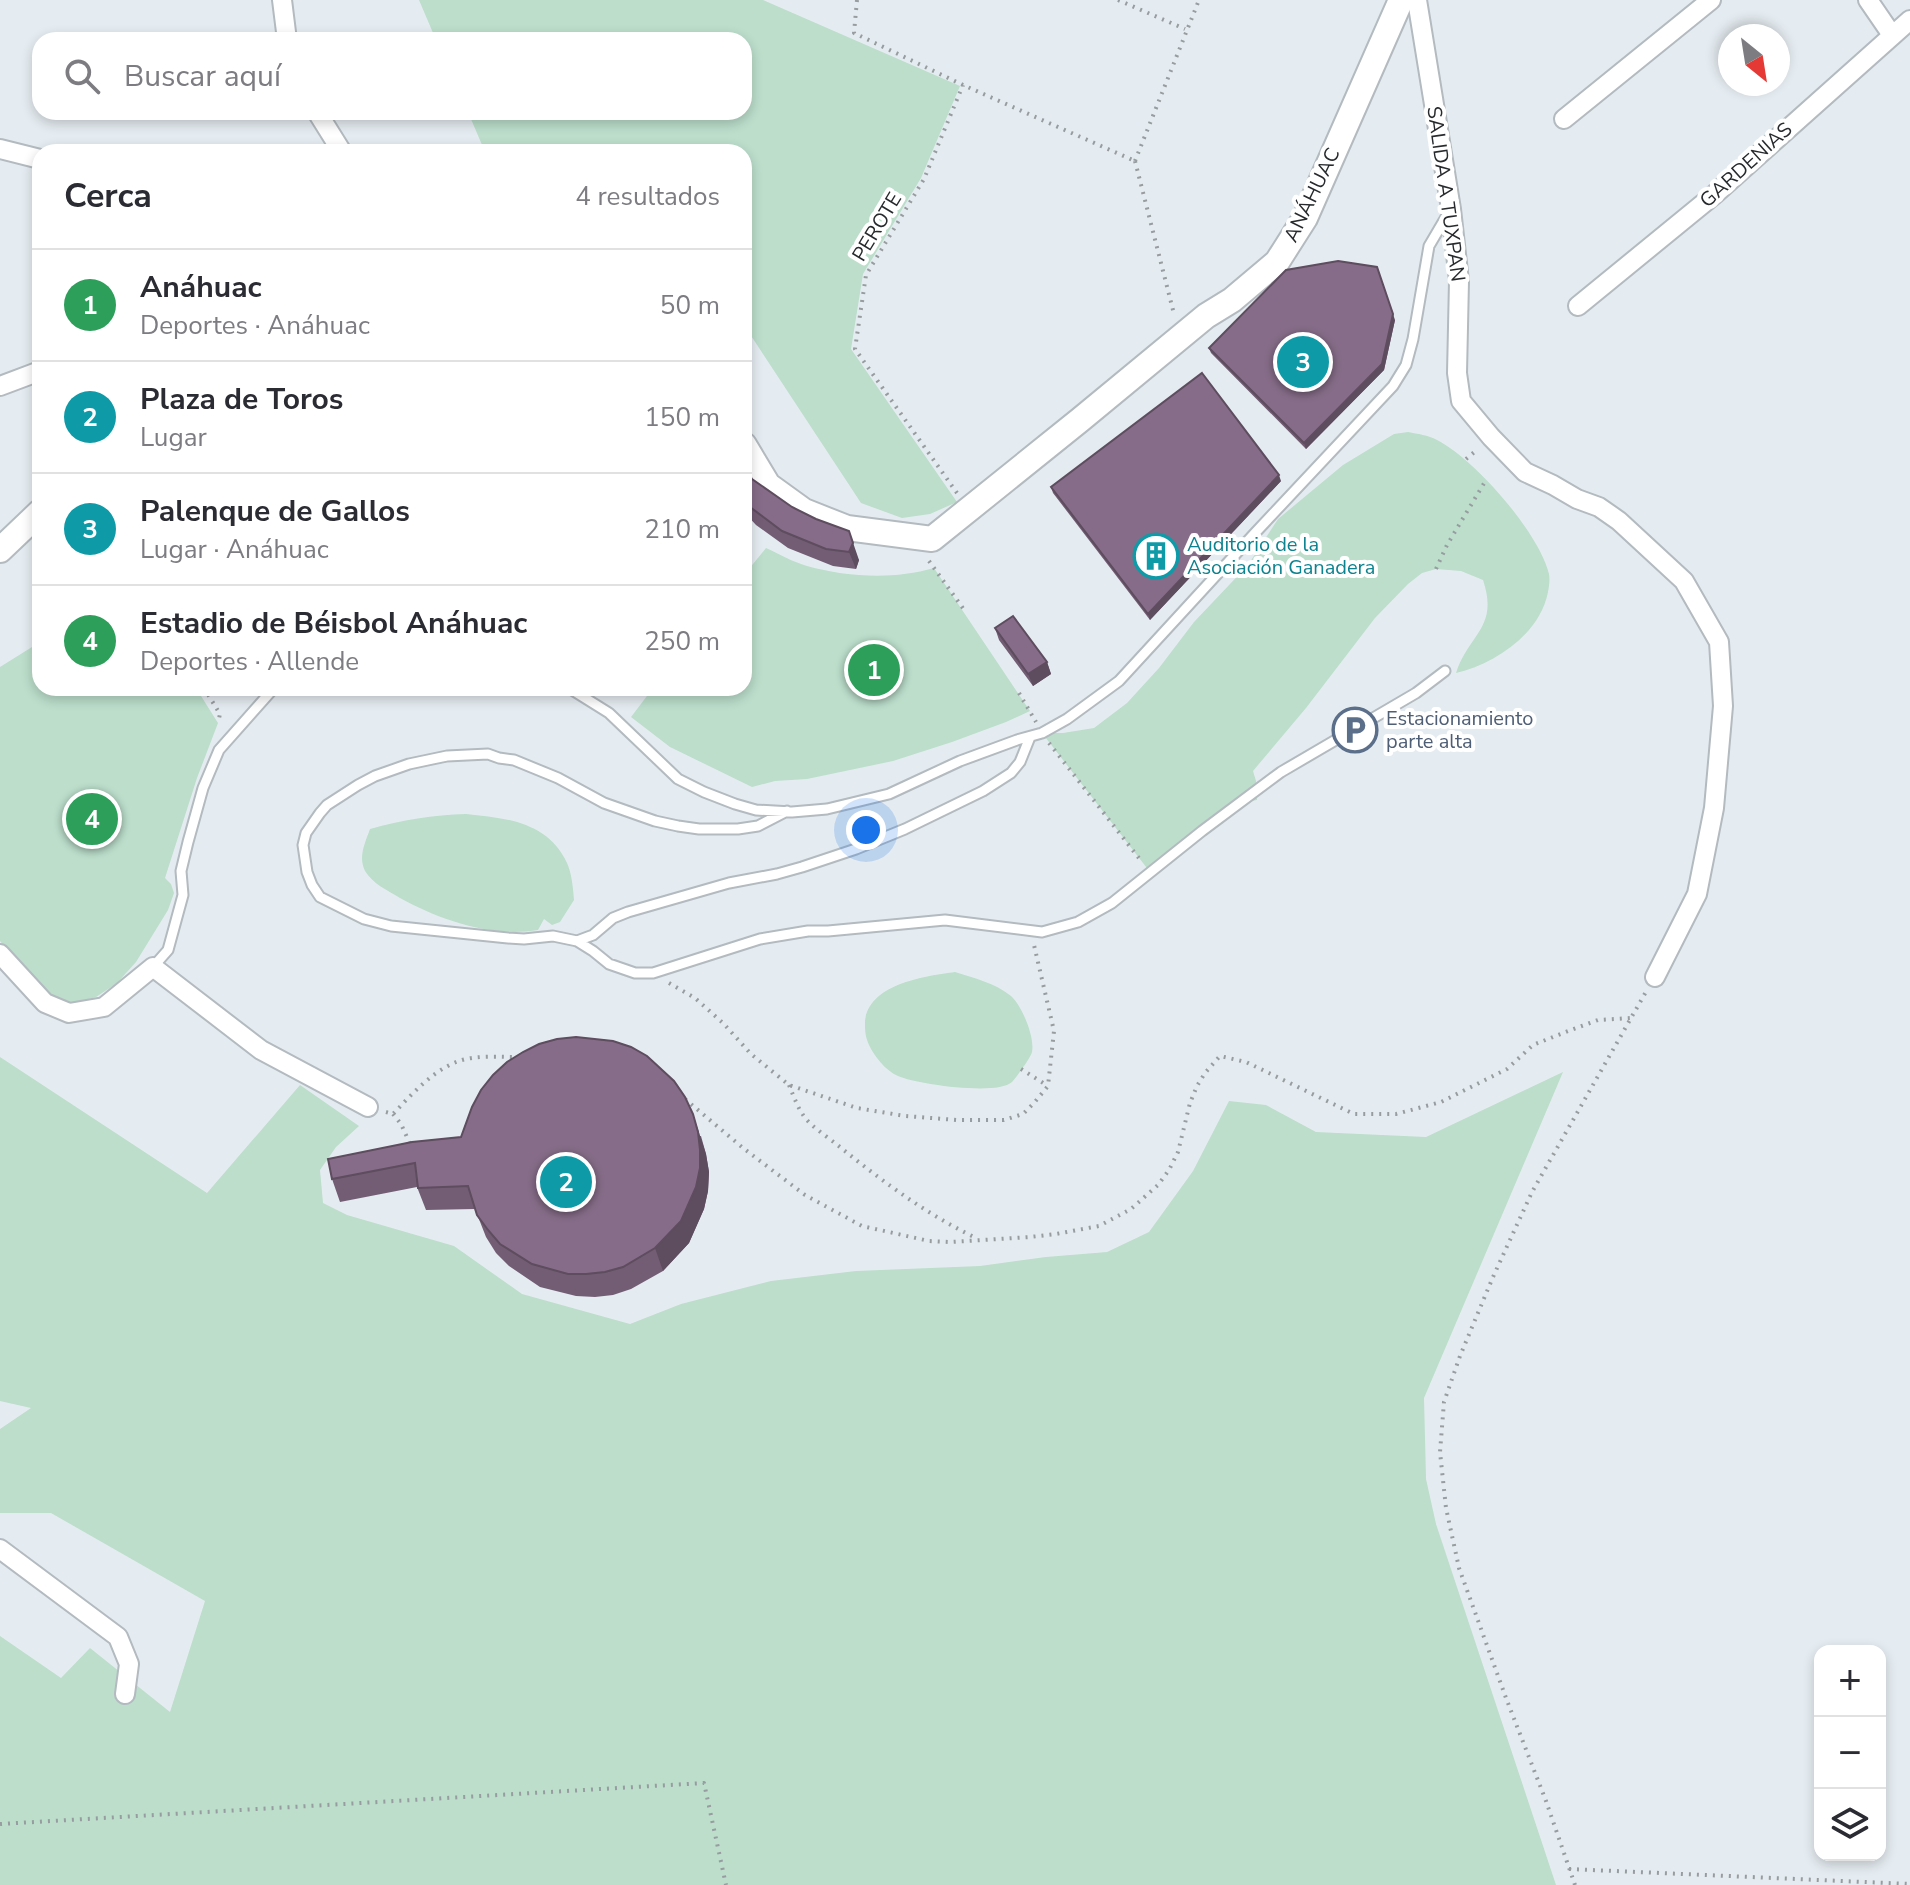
<!DOCTYPE html>
<html lang="es">
<head>
<meta charset="utf-8">
<style>
  :root { --surface:#fff; --page:#f2f2f3; --text:#2b2b33; --muted:#7c7c81; --line:#e1e1e2; --accent:#0b8043 }
  body { margin:0; font-family:"Nunito Sans",sans-serif; background:var(--page); color:var(--text) }
  .controls { position:absolute; right:24px; bottom:24px; display:grid; overflow:hidden; border-radius:16px; box-shadow:0 4px 12px #0003 }
  .controls button { width:72px; height:72px; display:grid; place-items:center; padding:0; border:0; border-bottom:2px solid var(--line); background:var(--surface); color:var(--text); font:40px sans-serif }
  .compass { position:absolute; left:1718px; top:24px; width:72px; height:72px; border-radius:50%; background:var(--surface); box-shadow:0 4px 12px #0003; rotate:150deg }
  .you { position:absolute; left:866px; top:830px; width:28px; height:28px; margin:-20px; border:6px solid #fff; border-radius:50%; background:#1a73e8; box-shadow:0 0 0 12px #1a73e833 }
  .badge { display:grid; place-items:center; width:52px; height:52px; border-radius:50%; background:var(--accent); color:#fff; font-size:26px; font-weight:700 }
  .pin { position:absolute; translate:-50% -50%; border:4px solid #fff; box-shadow:0 2px 8px #0006 }
  .list { margin:0; padding:0; list-style:none }
  h2 { display:flex; justify-content:space-between; align-items:center; height:104px; margin:0; padding:0 32px; font-size:34px }
  h2 small { font-size:26px; font-weight:400; color:var(--muted) }
  .list li { display:grid; grid-template-columns:52px 1fr auto; gap:24px; align-items:center; box-sizing:border-box; height:112px; padding:0 32px; border-top:2px solid var(--line) }
  .list b { display:block; font-size:30px; white-space:nowrap }
  .list p { margin:0; font-size:26px; white-space:nowrap; color:var(--muted) }
  .list em { font-size:26px; font-style:normal; color:var(--muted) }
  .icon { flex:none; width:44px; height:44px; fill:none; stroke:currentColor; stroke-width:2; stroke-linecap:round; stroke-linejoin:round }
  .map { position:relative; flex:none; width:1910px; height:1885px; overflow:hidden }
  .search { position:absolute; background:var(--surface); box-shadow:0 4px 12px #0003; left:32px; top:32px; width:720px; height:88px; display:flex; align-items:center; gap:20px; box-sizing:border-box; padding:0 28px; border-radius:24px; color:var(--muted); font-size:30px }
  .panel { position:absolute; background:var(--surface); box-shadow:0 4px 12px #0003; left:32px; top:144px; width:720px; height:552px; border-radius:24px }
  .map>svg:first-child { display:block }
</style>
</head>
<body>
<div class="map">
<svg width="1910" height="1885" viewBox="0 0 1910 1885">
  <rect width="100%" height="100%" fill="#e5ecf1"/>
  <path fill="#bcdecb" d="M419 0H763L960 86 921 178 863 274 851 349 957 502 930 514 902 518 861 503 744 325V152H485L468 112H744V40H436Z
    M1408 432C1418 434 1428 435 1437 440 1475 459 1539 533 1549 574 1550 580 1549 587 1548 592 1540 634 1495 664 1456 673 1469 633 1499 628 1483 580L1461 571 1436 569 1422 573 1408 584 1375 618 1306 708 1253 771 1256 781 1257 800 1238 803 1150 872 1042 733H1063L1094 728 1127 703 1159 668 1194 622 1248 565 1278 519 1343 465 1394 434Z
    M766 548C779 554 793 562 807 566 847 577 893 580 934 568L1030 711 1006 722 952 742 893 761 807 779 775 781 752 787 670 747 631 717 653 688H744V575Z
    M40 642V688H196L218 723 197 778 165 878 171 884 174 893 168 910 136 962 117 983 96 997 72 1004 43 993 0 941V667Z
    M466 814C506 818 548 822 567 863 572 874 573 888 574 900L560 922 552 925 544 919 538 930C492 938 440 920 400 898 387 890 373 884 365 871 358 857 365 843 370 829 402 820 433 815 466 814Z
    M955 972C974 978 995 983 1011 996 1022 1006 1035 1037 1032 1052 1031 1057 1016 1078 1012 1082 997 1096 916 1084 898 1076 886 1071 874 1056 869 1045 865 1036 865 1031 865 1021 869 984 925 976 955 972Z
    M0 1057 207 1193 300 1085 359 1126 336 1147 320 1170 323 1203 347 1215 454 1246 522 1294 630 1324 681 1304 771 1281 856 1271 980 1266 1046 1257 1107 1252 1149 1232 1193 1171 1229 1101 1266 1105 1316 1132 1426 1137 1563 1072 1424 1398 1426 1479 1436 1524 1556 1885H0V1636L61 1678 90 1648 170 1712 205 1601 51 1513H0V1429L31 1408 0 1401Z"/>
  <g fill="none" stroke-linecap="round" stroke-linejoin="round">
    <g stroke="#b3bac0" stroke-width="13">
      <path id="lane" d="M569 688 609 713 678 779 704 792 735 804 756 810 792 812 827 809 889 794 960 761 1017 740 1042 733 1067 719 1119 681 1255 533 1393 386 1406 365 1413 339 1429 246 1449 212
        M787 811 758 826 738 829H699L678 826 655 821 604 803 558 778 514 760 499 758 488 754 447 756 409 764 375 776 358 785 327 805 320 813 306 833 303 845 307 872 312 885 320 897 364 919 391 926 508 938 524 939 553 936 577 941 593 935 613 918 628 912 729 883 777 874 802 867 856 849 905 829 983 791 1011 773 1020 762 1030 737
        M577 941 593 951 609 964 635 973H653L760 939 808 931H828L945 920 1042 932 1078 922 1112 903 1202 831 1281 772 1416 693 1445 671
        M153 967 168 950 183 895 181 871 188 842 203 788 219 750 274 688"/>
    </g>
    <g stroke="#b3bac0" stroke-width="22">
      <path id="street" d="M282 0 287 40
        M1417 0 1451 209 1459 281 1457 373 1461 401 1491 437 1525 472 1553 485 1577 499 1599 507 1619 521 1684 581 1719 642 1723 706 1714 808 1697 894 1655 977
        M1868 0 1892 35
        M317 112 342 152
        M1564 119 1711 0
        M0 149 40 159
        M1578 306 1715 194 1910 20
        M0 386 40 371
        M0 954 45 1003 69 1013 104 1007 153 967 261 1050 368 1107
        M0 1549 118 1637 129 1664 125 1694"/>
    </g>
    <g stroke="#b3bac0" stroke-width="28">
      <path id="secondary" d="M744 445 768 485 804 511 847 528 932 539 1080 420 1206 316 1232 300 1277 262 1305 218 1401 0
        M0 550 40 512"/>
    </g>
    <path stroke="#979ca0" stroke-width="4" stroke-dasharray="2 6" stroke-linecap="butt" d="M857 0 854 33 963 85 1135 161
      M1118 0 1185 29
      M1135 161 1174 314
      M1135 161 1199 0
      M1466 459 1478 449
      M957 493 855 349 866 275 924 179 963 85
      M929 561 965 611
      M1436 569 1447 545 1486 480
      M204 688 220 714 218 723
      M1019 693 1036 722
      M1049 743 1142 862
      M669 983 695 998 723 1023 751 1054 789 1085 857 1108 905 1116 957 1120H1004L1023 1114 1034 1103 1048 1086 1054 1031 1034 945
      M1021 1069 1048 1086
      M789 1085C794 1097 798 1109 806 1119 816 1130 829 1138 840 1147 882 1181 926 1214 976 1238
      M685 1099 743 1148 805 1195 862 1226 929 1241 950 1242 1030 1237 1056 1234 1099 1226 1131 1209 1158 1185 1169 1170 1178 1152 1190 1103 1197 1086 1205 1073 1220 1056 1246 1062 1354 1114H1396L1441 1102 1507 1069 1533 1045 1568 1031 1598 1020 1631 1018
      M386 1112 393 1114C412 1094 433 1070 459 1061 475 1055 501 1057 517 1057
      M393 1114 401 1124 411 1146
      M0 1824 704 1783 726 1885
      M1569 1869 1910 1884
      M1575 1885 1546 1801 1506 1698 1459 1568 1446 1508 1440 1452 1444 1402 1460 1356 1493 1277 1532 1192 1647 990"/>
    <use href="#lane" stroke="#fff" stroke-width="9"/>
    <use href="#street" stroke="#fff" stroke-width="18"/>
    <use href="#secondary" stroke="#fff" stroke-width="24"/>
  </g>
  <path fill="#735d75" d="M1395 320 1384 370 1306 449 1211 353 1209 348Z
    M744 466 752 479 792 507 816 519 859 560 856 569 833 566 788 548 756 525 744 512Z
    M1281 481 1150 620 1053 493 1051 487Z
    M995 628 1047 662 1051 674 1033 686 999 640Z
    M701 1136 706 1154 709 1172 708 1191 704 1209 689 1243 663 1271 631 1289 613 1295 595 1297 576 1296 540 1287 509 1266 496 1253 486 1237 475 1209 426 1210 417 1187 340 1202 332 1179 328 1159Z"/>
  <path fill="#5e4c5f" d="M1377 267 1395 320 1384 370 1306 449 1304 443Z
    M1279 475 1281 481 1150 620 1148 614Z
    M849 531 859 560 856 569 849 552Z
    M1047 662 1051 674 1033 686 1028 674Z
    M693 1114 706 1154 709 1172 708 1191 704 1209 689 1243 663 1271 655 1248Z"/>
  <path fill="#866c88" stroke="#5e4c5f" stroke-width="2" d="M1338 261 1377 267 1393 314 1382 364 1304 443 1209 348 1286 270Z
    M1202 373 1279 475 1148 614 1051 487Z
    M744 466 752 479 792 507 816 519 849 531 853 543 849 552 826 549 782 531 750 507 744 501Z
    M1013 616 1047 662 1028 674 995 628Z
    M576 1037 613 1041 631 1047 647 1056 674 1081 685 1097 693 1114 698 1132 700 1150V1168L696 1187 681 1221 655 1248 623 1267 605 1272 586 1274H568L532 1264 500 1244 488 1230 477 1215 468 1186 418 1188 415 1163 332 1179 328 1159 412 1142 461 1137 472 1107 481 1090 493 1075 507 1062 523 1052 539 1044 557 1039Z"/>
  <defs>
    <g id="building-ring" transform="scale(2.3)"><circle r="9.5" fill="#fff" stroke="#0f9aa8" stroke-width="1.5"/><path d="M-4-6H4V6H1V3H-1V6H-4ZM-2.5-4.3h1.7v1.8h-1.7ZM.8-4.3h1.7v1.8H.8ZM-2.5-1h1.7V.8h-1.7ZM.8-1h1.7V.8H.8Z" fill="#0f9aa8"/></g>
    <g id="parking-ring" transform="scale(2.3)"><circle r="9.5" fill="#fff" stroke="#5c6f8a" stroke-width="1.5"/><path d="M-3.5-5.5H1a3.5 3.5 0 0 1 0 7H-1V5.5H-3.5ZM-1-3.4V-.6H.8a1.4 1.4 0 0 0 0-2.8Z" fill="#5c6f8a"/></g>
  </defs>
  <g fill-rule="evenodd">
    <use href="#building-ring" x="1156" y="556"/>
    <use href="#parking-ring" x="1355" y="730"/>
  </g>
  <g text-anchor="middle" dominant-baseline="central" stroke-width="8" stroke-linejoin="round" paint-order="stroke">
    <g font-size="20" fill="#272a2c" stroke="#fff">
      <text transform="translate(1746 165) rotate(-42)">GARDENIAS</text>
      <text transform="translate(1446 194) rotate(82)">SALIDA A TUXPAN</text>
      <text transform="translate(1312 195) rotate(-64)">ANÁHUAC</text>
      <text transform="translate(877 227) rotate(-59)">PEROTE</text>
    </g>
    <g font-size="20" fill="#0d838f" stroke="#fff" text-anchor="start">
      <text x="1187" y="544">Auditorio de la<tspan x="1187" dy="23">Asociación Ganadera</tspan></text>
    </g>
    <g font-size="20" fill="#4e5e75" stroke="#fff" text-anchor="start">
      <text x="1386" y="718">Estacionamiento<tspan x="1386" dy="23">parte alta</tspan></text>
    </g>
  </g>
</svg>
<div class="controls">
<button>+</button>
<button>−</button>
<button><svg class="icon" aria-label="layers" viewBox="0 0 24 24"><path d="M12 4l9 5-9 5-9-5zM3 14l9 5 9-5"/></svg></button>
</div>
<svg class="compass" viewBox="-18 -18 36 36"><path d="M0-13l5 13h-10z" fill="#e53935"/><path d="M0 13l5-13h-10z" fill="#7c7c81"/></svg>
<div class="you"></div>
<div class="pin badge" style="left:874px;top:670px;background:#2e9e5b">1</div>
<div class="pin badge" style="left:566px;top:1182px;background:#0f9aa8">2</div>
<div class="pin badge" style="left:1303px;top:362px;background:#0f9aa8">3</div>
<div class="pin badge" style="left:92px;top:819px;background:#2e9e5b">4</div>
<div class="search"><svg class="icon" aria-label="search" viewBox="0 0 24 24"><circle cx="10" cy="10" r="6"/><path d="M15 15l6 6"/></svg>Buscar aquí</div>
<section class="panel">
<h2>Cerca<small>4 resultados</small></h2>
<ul class="list">
<li><span class="badge" style="background:#2e9e5b">1</span><div><b>Anáhuac</b><p>Deportes · Anáhuac</p></div><em>50 m</em></li>
<li><span class="badge" style="background:#0f9aa8">2</span><div><b>Plaza de Toros</b><p>Lugar</p></div><em>150 m</em></li>
<li><span class="badge" style="background:#0f9aa8">3</span><div><b>Palenque de Gallos</b><p>Lugar · Anáhuac</p></div><em>210 m</em></li>
<li><span class="badge" style="background:#2e9e5b">4</span><div><b>Estadio de Béisbol Anáhuac</b><p>Deportes · Allende</p></div><em>250 m</em></li>
</ul>
</section>
</div>
</body>
</html>
